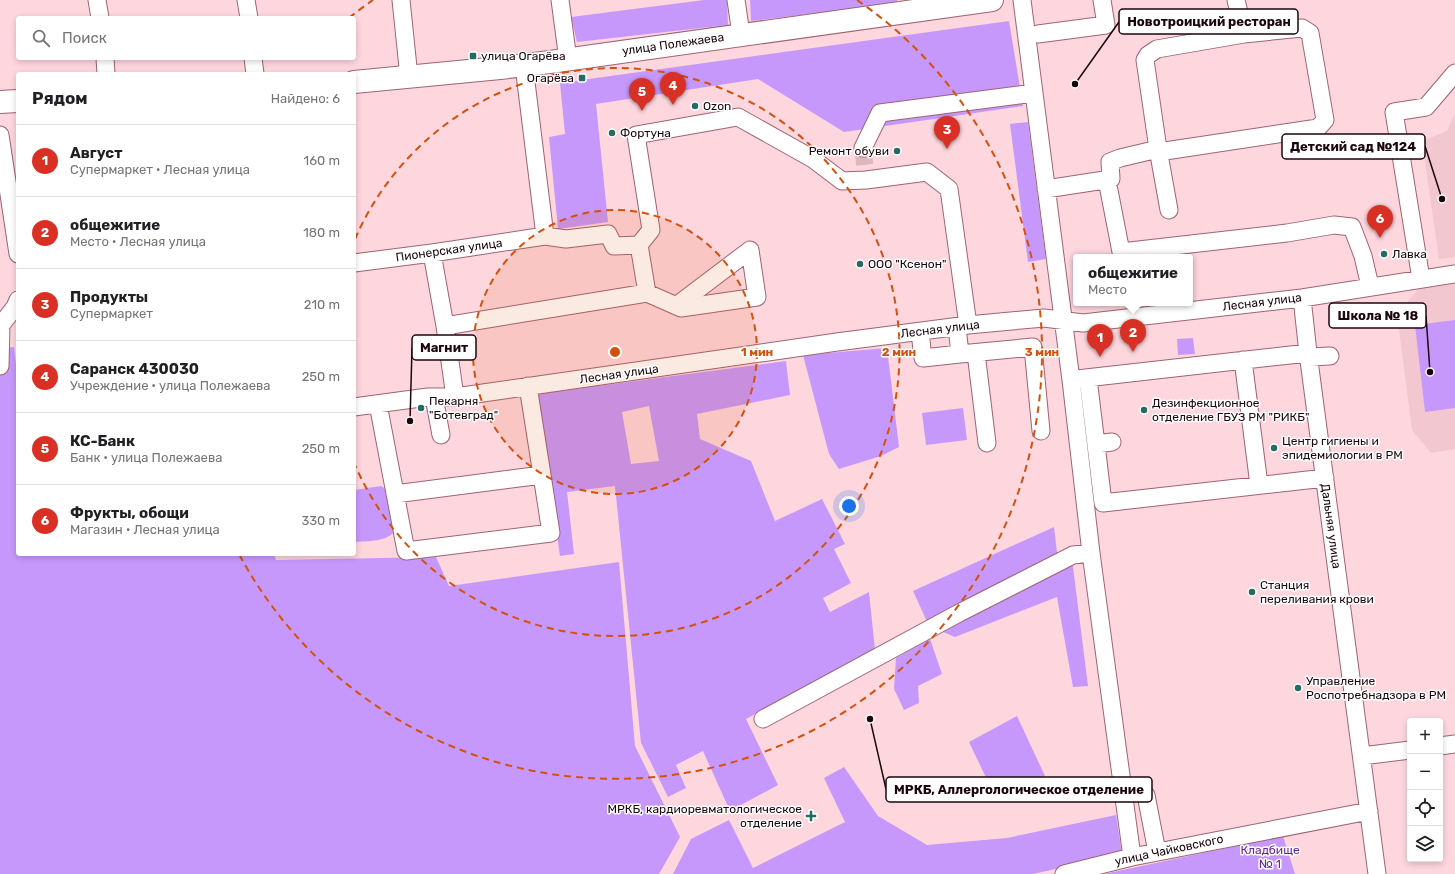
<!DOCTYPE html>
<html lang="ru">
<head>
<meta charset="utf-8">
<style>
  :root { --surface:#fff; --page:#f6f6f6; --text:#202124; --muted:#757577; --line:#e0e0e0; --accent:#d93025 }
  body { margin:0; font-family:Rubik,sans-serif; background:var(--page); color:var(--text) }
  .controls { position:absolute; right:12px; bottom:12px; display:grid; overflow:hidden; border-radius:4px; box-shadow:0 2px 6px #0003 }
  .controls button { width:36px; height:36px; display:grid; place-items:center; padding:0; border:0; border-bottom:1px solid var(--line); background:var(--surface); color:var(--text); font:20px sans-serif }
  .you { position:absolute; left:849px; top:506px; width:14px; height:14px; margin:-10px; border:3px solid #fff; border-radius:50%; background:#1a73e8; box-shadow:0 0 0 6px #1a73e833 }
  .badge { display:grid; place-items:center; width:26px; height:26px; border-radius:50%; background:var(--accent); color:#fff; font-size:13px; font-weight:700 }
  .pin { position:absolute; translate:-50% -33px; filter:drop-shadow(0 1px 2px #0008) }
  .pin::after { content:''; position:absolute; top:21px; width:14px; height:12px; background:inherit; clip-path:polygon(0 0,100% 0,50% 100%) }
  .popup { position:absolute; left:1073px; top:254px; width:120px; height:52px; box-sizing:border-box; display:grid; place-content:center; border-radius:4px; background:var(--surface); filter:drop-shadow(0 1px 3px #0005); font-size:13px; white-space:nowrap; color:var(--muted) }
  .popup b { font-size:15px; color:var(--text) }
  .popup::after { content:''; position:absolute; left:50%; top:100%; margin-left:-8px; border:8px solid transparent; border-top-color:var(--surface) }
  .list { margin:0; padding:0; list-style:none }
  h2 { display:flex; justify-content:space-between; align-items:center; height:52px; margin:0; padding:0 16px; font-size:17px }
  h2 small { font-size:13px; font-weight:400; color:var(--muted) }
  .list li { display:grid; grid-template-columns:26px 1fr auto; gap:12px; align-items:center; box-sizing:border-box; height:72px; padding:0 16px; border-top:1px solid var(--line) }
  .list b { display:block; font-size:15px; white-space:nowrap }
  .list p { margin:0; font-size:13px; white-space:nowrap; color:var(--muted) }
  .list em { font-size:13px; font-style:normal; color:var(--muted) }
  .icon { flex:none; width:22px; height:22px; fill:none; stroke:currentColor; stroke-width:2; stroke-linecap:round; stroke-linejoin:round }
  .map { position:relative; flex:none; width:1455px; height:874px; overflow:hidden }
  .search { position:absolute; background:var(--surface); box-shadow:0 2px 6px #0003; left:16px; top:16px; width:340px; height:44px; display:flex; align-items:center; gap:10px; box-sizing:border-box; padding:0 14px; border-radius:4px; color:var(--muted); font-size:15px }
  .panel { position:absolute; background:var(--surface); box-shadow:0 2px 6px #0003; left:16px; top:72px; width:340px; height:484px; border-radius:4px }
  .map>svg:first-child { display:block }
</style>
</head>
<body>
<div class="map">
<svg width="1455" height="874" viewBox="0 0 1455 874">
  <rect width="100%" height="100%" fill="#fed6de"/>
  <path fill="#f3c7d0" d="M1455 113V257L1439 259 1422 141 1447 131Z
    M1455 279V449L1431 453 1412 430 1397 314 1422 285Z"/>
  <path fill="#c798fc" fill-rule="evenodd" d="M704 0H727L728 25 577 42 571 17Z
    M750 0H897L898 3 751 21Z
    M1009 21 1023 106 844 132 758 79 596 104 608 222 558 229 549 137 565 134 560 83Z
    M1028 122 1046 259 1028 262 1010 124Z
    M1455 320V408L1425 412 1415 325Z
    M1193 338 1195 354 1178 355 1177 339Z
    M14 347 18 382V554H274L276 560 436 557 449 586 619 562 635 746 680 837 659 874H0V348Z
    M887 348 899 447 881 456 839 469 829 454 803 355Z
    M786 361 790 395 697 414 700 439 751 461 775 521 822 499 845 544 834 549 851 583 823 598 830 612 869 592 875 650 746 719 778 785 730 811 703 751 676 765 686 788 668 797 641 743 615 486 567 492 574 554 560 556 537 394ZM649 406 659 461 631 464 622 412Z
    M963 408 967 440 926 445 922 413Z
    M381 486 386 489 395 530C389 542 367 541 354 542V490Z
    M1054 527 1058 561 1072 559 1088 686 1073 687 1057 597 955 637 929 626 913 591Z
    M930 639 942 674 918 686 919 703 904 710 894 689 896 658Z
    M1017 716 1045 776 989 784 969 742Z
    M844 767 878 816 927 845 1007 838 1116 815 1122 854 1033 874H673L691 839 729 820 753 868 845 822 824 778Z
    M1283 836 1295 874H1104Z"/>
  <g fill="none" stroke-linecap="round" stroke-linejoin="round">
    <path stroke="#dcb7be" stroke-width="17" stroke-dasharray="17 8" stroke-linecap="butt" d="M863 148 865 169"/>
    <g stroke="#9e6472" stroke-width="19">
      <path id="minor" d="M97 0 100 18
        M246 0 249 18
        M401 0 409 77
        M560 0 568 60
        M736 0 741 34
        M1022 0 1071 380 1091 553 1132 857
        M1236 0 1244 34
        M1302 28 1310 33 1325 120 1318 128 1165 151 1158 149 1145 60 1148 55 1157 49 1244 34Z
        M1038 34 1106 25 1102 0
        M105 58 106 74
        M253 58 255 74
        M524 66 545 236 566 239 608 234 614 246 639 245 651 230 636 135 738 117 813 159 842 181 866 180 927 172 949 189 968 325
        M0 135 18 254
        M863 148 880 113 1034 93
        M1107 180 1121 252 1287 233 1334 225 1352 227 1363 256 1370 286
        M1046 189 1111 179 1110 162 1120 158 1158 149 1169 210
        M432 253 445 326
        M354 263 432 253 545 236
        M1421 279 1394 112 1426 107 1455 73
        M647 293 681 308 757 297 750 250 676 306
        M1302 298 1308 353 1377 874
        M957 327 960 354 1033 347 1041 431
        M920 332 923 358 960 354
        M976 353 987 443
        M1309 357 1330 356
        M1243 360 1259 485
        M0 366 1 325 15 307 18 300
        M1088 378 1103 503 1325 478
        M1077 379 1308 353
        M434 397 441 435
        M455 397 445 326 647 293 639 245
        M378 404 406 551 551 533 542 475
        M354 407 428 397H455L837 342 968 325 1044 318 1083 323 1302 298 1455 274
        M1096 444 1112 442
        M395 494 542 475 528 386
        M763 719 959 613 1073 555 1091 553
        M1440 746 1455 744
        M1362 756 1410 750
        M1146 795 1157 852
        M1064 874 1132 857 1369 811"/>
    </g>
    <g stroke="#9e6472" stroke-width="24">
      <path id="major" d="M354 82 500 68 550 62 992 0
        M0 102 18 101"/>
    </g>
    <use href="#minor" stroke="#fff" stroke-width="17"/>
    <use href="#major" stroke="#fff" stroke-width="22"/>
  </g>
  <circle cx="615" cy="352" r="142" fill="#d4510c" fill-opacity=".12"/>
  <g fill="none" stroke="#d4510c" stroke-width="2" stroke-dasharray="7 5">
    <circle cx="615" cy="352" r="142"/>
    <path d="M355 239A284 284 0 1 1 355 465"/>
    <path d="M349 18A427 427 0 0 1 373 0M857 0A427 427 0 1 1 240 556"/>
  </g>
  <g fill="#236c64" stroke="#fff" stroke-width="1.5">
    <rect x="469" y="52" width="8" height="8" rx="2"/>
    <rect x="578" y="74" width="8" height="8" rx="2"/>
    <circle cx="695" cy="106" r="4"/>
    <circle cx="612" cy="133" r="4"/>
    <circle cx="897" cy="151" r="4"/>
    <circle cx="1384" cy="254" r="4"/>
    <circle cx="860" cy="264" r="4"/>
    <circle cx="421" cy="408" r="4"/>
    <circle cx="1144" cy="410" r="4"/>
    <circle cx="1274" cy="448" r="4"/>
    <circle cx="1252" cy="592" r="4"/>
    <circle cx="1298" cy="688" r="4"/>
    <path d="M809 810h4v4h4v4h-4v4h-4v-4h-4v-4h4z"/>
  </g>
  <g text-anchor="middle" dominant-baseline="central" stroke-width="3" stroke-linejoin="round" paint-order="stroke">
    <g font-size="12" fill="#1b060c" stroke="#fff">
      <text transform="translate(673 44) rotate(-8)">улица Полежаева</text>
      <text transform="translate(449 250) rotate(-8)">Пионерская улица</text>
      <text transform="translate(1262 302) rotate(-7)">Лесная улица</text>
      <text transform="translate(940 329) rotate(-7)">Лесная улица</text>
      <text transform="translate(619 374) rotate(-8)">Лесная улица</text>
      <text transform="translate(1331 526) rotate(82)">Дальняя улица</text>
      <text transform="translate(1169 850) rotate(-12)">улица Чайковского</text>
    </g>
    <g font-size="12" fill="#1b060c" stroke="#fff" text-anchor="start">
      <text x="481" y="56">улица Огарёва</text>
      <text x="574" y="78" text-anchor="end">Огарёва</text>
      <text x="703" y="106">Ozon</text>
      <text x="620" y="133">Фортуна</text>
      <text x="889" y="151" text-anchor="end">Ремонт обуви</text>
      <text x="1392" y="254">Лавка</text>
      <text x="868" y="264">ООО "Ксенон"</text>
      <text x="429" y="401">Пекарня<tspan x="429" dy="14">"Ботевград"</tspan></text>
      <text x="1152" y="403">Дезинфекционное<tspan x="1152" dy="14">отделение ГБУЗ РМ "РИКБ"</tspan></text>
      <text x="1282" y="441">Центр гигиены и<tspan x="1282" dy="14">эпидемиологии в РМ</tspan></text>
      <text x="1260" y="585">Станция<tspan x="1260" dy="14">переливания крови</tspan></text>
      <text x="1306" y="681">Управление<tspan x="1306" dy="14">Роспотребнадзора в РМ</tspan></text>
      <text x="802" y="809" text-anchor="end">МРКБ, кардиоревматологическое<tspan x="802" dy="14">отделение</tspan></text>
    </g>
    <g font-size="12" fill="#65249b" stroke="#fff">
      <text x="1270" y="850">Кладбище<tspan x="1270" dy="14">№ 1</tspan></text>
    </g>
  </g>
  <circle cx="615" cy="352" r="6" fill="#d4510c" stroke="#fff" stroke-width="2"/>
  <g font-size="12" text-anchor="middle" font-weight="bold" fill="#d4510c" stroke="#fff" stroke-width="3" stroke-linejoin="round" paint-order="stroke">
    <text x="757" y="356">1 мин</text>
    <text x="899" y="356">2 мин</text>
    <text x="1042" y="356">3 мин</text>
  </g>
  <path fill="none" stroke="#1b060c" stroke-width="1.5" d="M1075 84L1119 22M1442 199L1425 146M1430 372L1426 316M410 421L412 348M870 719L886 789"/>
  <g fill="#1b060c" stroke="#fff" stroke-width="1.5">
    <circle cx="1075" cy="84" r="4"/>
    <circle cx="1442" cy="199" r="4"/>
    <circle cx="1430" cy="372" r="4"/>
    <circle cx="410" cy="421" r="4"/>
    <circle cx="870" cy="719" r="4"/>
  </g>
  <g fill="#fff" stroke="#1b060c" stroke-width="1.5">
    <rect x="1119" y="9" width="179" height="25" rx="4"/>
    <rect x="1282" y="134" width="143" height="25" rx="4"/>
    <rect x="1329" y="303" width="97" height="25" rx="4"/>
    <rect x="412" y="335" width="64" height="25" rx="4"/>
    <rect x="886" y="777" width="266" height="25" rx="4"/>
  </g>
  <g font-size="13" text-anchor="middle" font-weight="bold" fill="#1b060c">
    <text x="1209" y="26">Новотроицкий ресторан</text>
    <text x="1353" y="151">Детский сад №124</text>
    <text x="1378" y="320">Школа № 18</text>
    <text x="444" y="352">Магнит</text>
    <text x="1019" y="794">МРКБ, Аллергологическое отделение</text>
  </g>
</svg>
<div class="controls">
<button>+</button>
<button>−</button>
<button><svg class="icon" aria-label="locate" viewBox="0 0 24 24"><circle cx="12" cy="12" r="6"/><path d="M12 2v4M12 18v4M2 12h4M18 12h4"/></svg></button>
<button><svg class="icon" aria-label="layers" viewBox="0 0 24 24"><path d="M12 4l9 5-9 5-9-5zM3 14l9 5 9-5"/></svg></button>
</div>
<div class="you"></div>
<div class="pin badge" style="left:1100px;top:357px">1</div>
<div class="pin badge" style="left:1133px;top:352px">2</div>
<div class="popup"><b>общежитие</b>Место</div>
<div class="pin badge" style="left:947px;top:149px">3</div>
<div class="pin badge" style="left:673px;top:105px">4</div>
<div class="pin badge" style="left:642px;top:111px">5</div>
<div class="pin badge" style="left:1380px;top:238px">6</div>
<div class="search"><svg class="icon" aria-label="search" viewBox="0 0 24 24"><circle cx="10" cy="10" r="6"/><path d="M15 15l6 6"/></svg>Поиск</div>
<section class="panel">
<h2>Рядом<small>Найдено: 6</small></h2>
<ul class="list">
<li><span class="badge">1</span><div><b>Август</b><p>Супермаркет · Лесная улица</p></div><em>160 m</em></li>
<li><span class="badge">2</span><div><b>общежитие</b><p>Место · Лесная улица</p></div><em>180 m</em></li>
<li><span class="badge">3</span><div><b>Продукты</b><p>Супермаркет</p></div><em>210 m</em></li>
<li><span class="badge">4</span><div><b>Саранск 430030</b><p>Учреждение · улица Полежаева</p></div><em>250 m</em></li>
<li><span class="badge">5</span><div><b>КС-Банк</b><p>Банк · улица Полежаева</p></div><em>250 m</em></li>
<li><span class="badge">6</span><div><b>Фрукты, обощи</b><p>Магазин · Лесная улица</p></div><em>330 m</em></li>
</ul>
</section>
</div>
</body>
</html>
